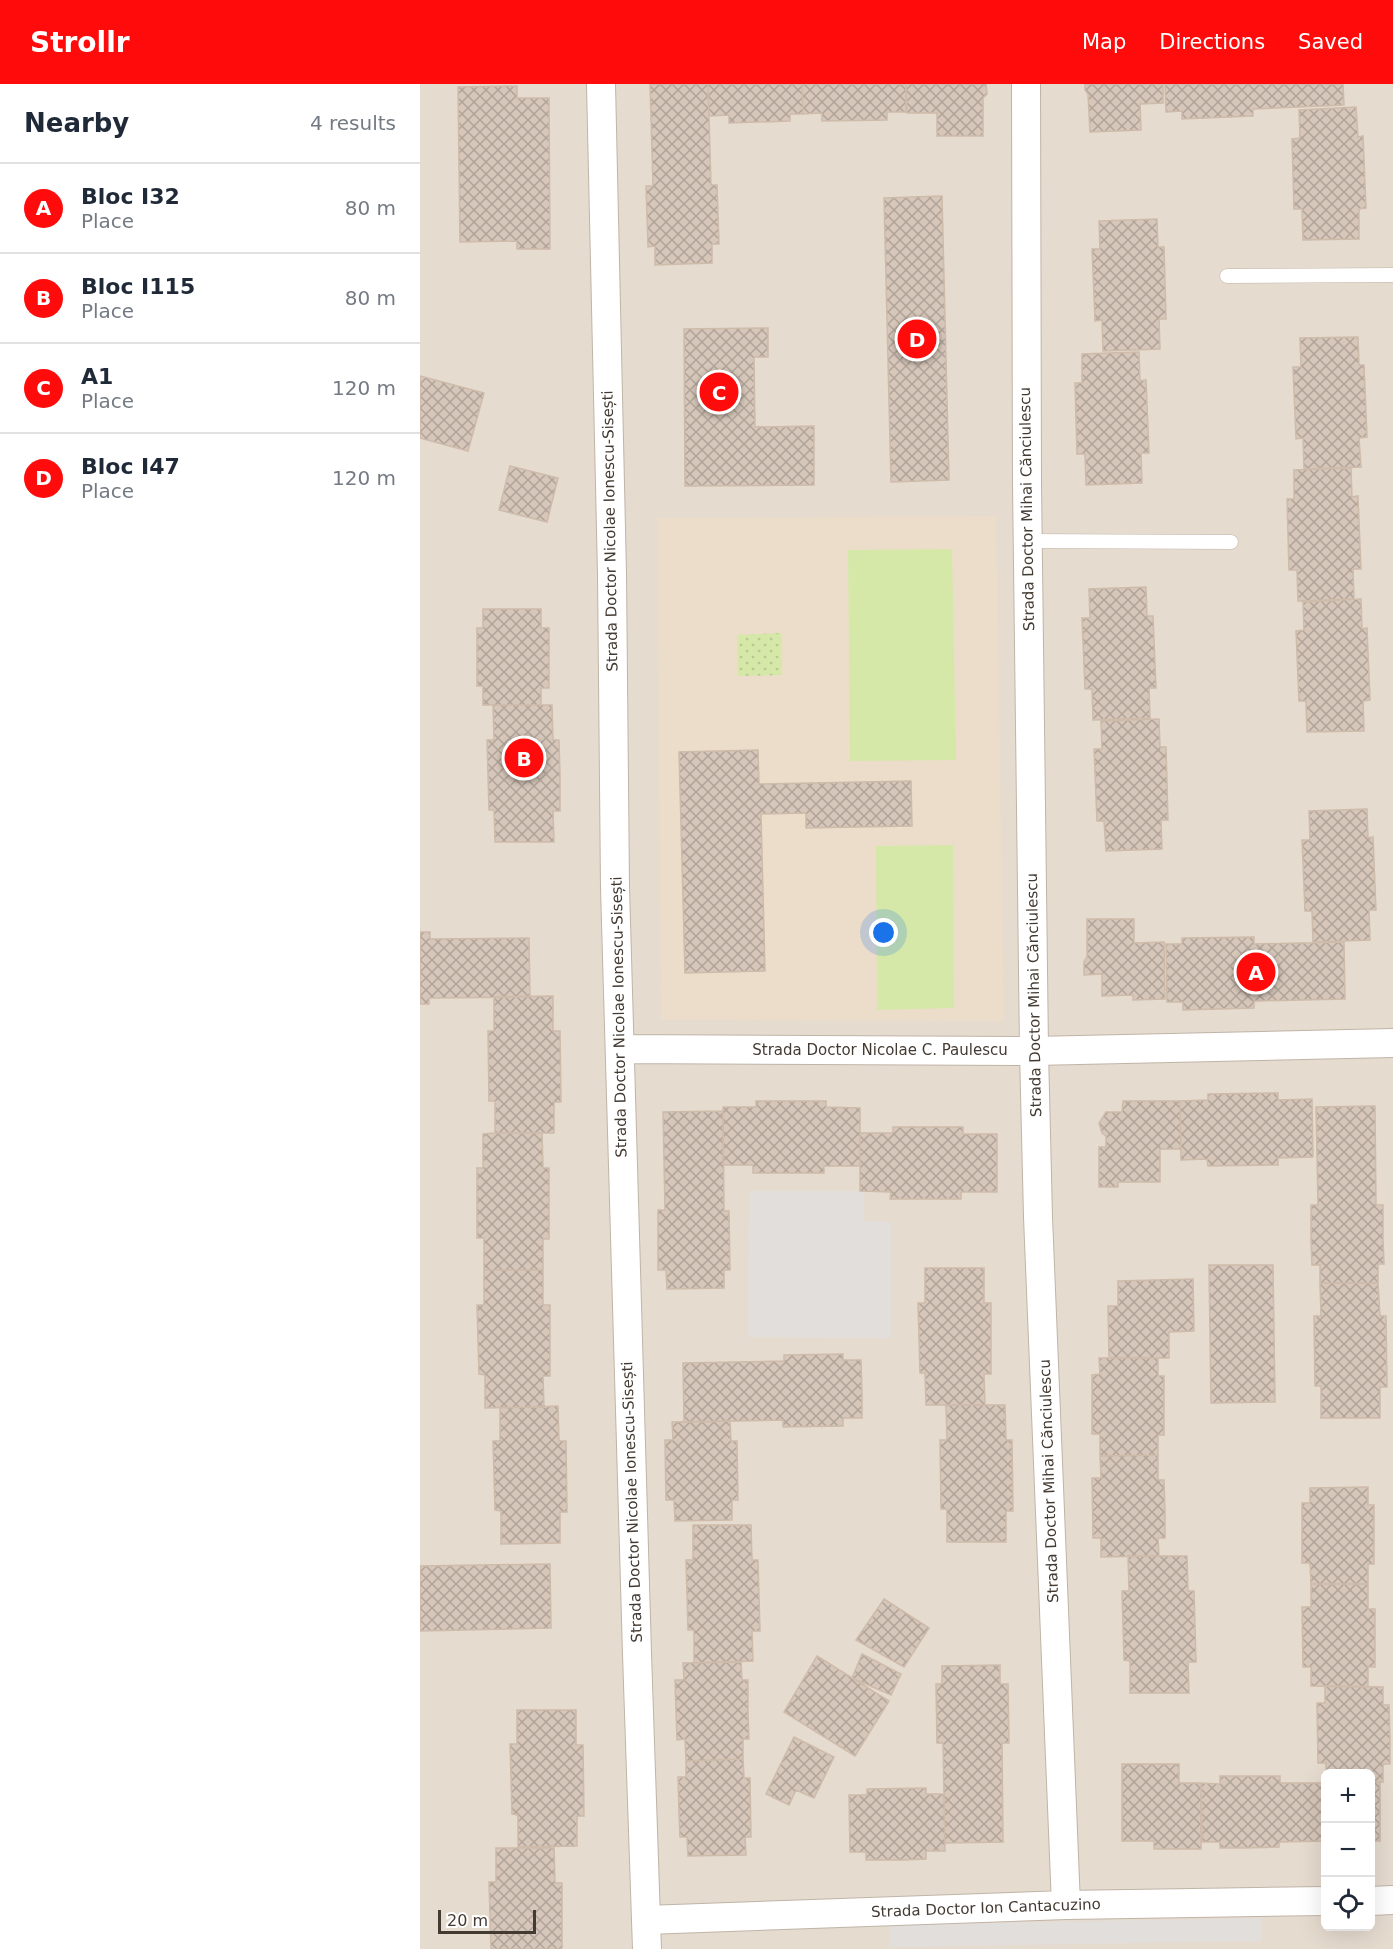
<!DOCTYPE html>
<html lang="en">
<head>
<meta charset="utf-8">
<style>
  :root { --surface:#fff; --page:#f2f2f3; --text:#1f2937; --muted:#747a83; --line:#e0e1e3; --accent:#ff0b0b }
  body { margin:0; font-family:"DejaVu Sans",sans-serif; background:var(--page); color:var(--text) }
  .controls { position:absolute; right:18px; bottom:18px; display:grid; overflow:hidden; border-radius:9px; box-shadow:0 6px 24px #0002 }
  .controls button { width:54px; height:54px; display:grid; place-items:center; padding:0; border:0; border-bottom:2px solid var(--line); background:var(--surface); color:var(--text); font:30px sans-serif }
  .scale { position:absolute; left:18px; bottom:15px; width:98px; box-sizing:border-box; padding-left:6px; border:3px solid #433a32; border-top:0; font-size:16px; line-height:21px; white-space:nowrap; color:#433a32; -webkit-text-stroke:4px #fff; paint-order:stroke }
  .you { position:absolute; left:464px; top:849px; width:21px; height:21px; margin:-15px; border:4px solid #fff; border-radius:50%; background:#1a73e8; box-shadow:0 0 0 9px #1a73e833 }
  .badge { display:grid; place-items:center; width:39px; height:39px; border-radius:50%; background:var(--accent); color:#fff; font-size:20px; font-weight:700 }
  .pin { position:absolute; translate:-50% -50%; border:3px solid #fff; box-shadow:0 2px 6px #0006 }
  .list { margin:0; padding:0; list-style:none }
  h2 { display:flex; justify-content:space-between; align-items:center; height:78px; margin:0; padding:0 24px; font-size:26px }
  h2 small { font-size:20px; font-weight:400; color:var(--muted) }
  .list li { display:grid; grid-template-columns:39px 1fr auto; gap:18px; align-items:center; box-sizing:border-box; height:90px; padding:0 24px; border-top:2px solid var(--line) }
  .list b { display:block; font-size:22px; white-space:nowrap }
  .list p { margin:0; font-size:20px; white-space:nowrap; color:var(--muted) }
  .list em { font-size:20px; font-style:normal; color:var(--muted) }
  .icon { flex:none; width:33px; height:33px; fill:none; stroke:currentColor; stroke-width:2; stroke-linecap:round; stroke-linejoin:round }
  .map { position:relative; flex:none; width:973px; height:1865px; overflow:hidden }
  header { display:flex; align-items:center; gap:36px; box-sizing:border-box; height:84px; padding:0 30px; background:var(--accent); color:#fff }
  header strong { font-size:28px }
  nav { display:flex; gap:33px; margin-inline-start:auto; font-size:21px }
  main { display:flex }
  aside { flex:1; background:var(--surface) }
  .map>svg:first-child { display:block }
</style>
</head>
<body>
<header>
<strong>Strollr</strong>
<nav><a>Map</a><a>Directions</a><a>Saved</a></nav>
</header>
<main>
<aside>
<h2>Nearby<small>4 results</small></h2>
<ul class="list">
<li><span class="badge">A</span><div><b>Bloc I32</b><p>Place</p></div><em>80 m</em></li>
<li><span class="badge">B</span><div><b>Bloc I115</b><p>Place</p></div><em>80 m</em></li>
<li><span class="badge">C</span><div><b>A1</b><p>Place</p></div><em>120 m</em></li>
<li><span class="badge">D</span><div><b>Bloc I47</b><p>Place</p></div><em>120 m</em></li>
</ul>
</aside>
<div class="map">
<svg width="973" height="1865" viewBox="0 0 973 1865">
  <defs>
    <pattern id="park-dots" width="8" height="8" patternUnits="userSpaceOnUse" patternTransform="scale(1.5)"><rect width="8" height="8" fill="#d5e8a8"/><path d="M2 2h.1M6 6h.1" fill="none" stroke="#b8c891" stroke-width="1.8" stroke-linecap="round"/></pattern>
    <pattern id="building-cross-hatch" width="8" height="8" patternUnits="userSpaceOnUse" patternTransform="scale(1.5)"><rect width="8" height="8" fill="#d7c7ba"/><path d="M0 0l8 8M0 8l8-8" fill="none" stroke="#b0a398"/></pattern>
  </defs>
  <rect width="100%" height="100%" fill="#f2eae2"/>
  <path fill="#e6dbcf" fill-rule="evenodd" d="M0 0H973V1865H0ZM906 1690H950V1842H906Z"/>
  <path fill="#ecddcb" d="M576 432 584 937 241 936 237 434Z"/>
  <path fill="url(#park-dots)" d="M361 549 362 591 318 592 317 551Z"/>
  <path fill="#d5e8a8" d="M532 465 536 676 430 677 428 466Z
    M533 761 534 924 457 926 456 762Z"/>
  <path fill="#e2dedb" d="M329 1107H444V1137L471 1138V1254L328 1253Z
    M842 1834V1857L469 1863V1841Z"/>
  <path fill="url(#building-cross-hatch)" stroke="#cebbaa" stroke-width="1.5" d="M230 0H288L291 101H297L299 160H292V179L235 181V162L228 163 226 102H233Z
    M288 0H382L383 30H370V37L309 39V31L289 32Z
    M382 0H486V28H467V36L402 37V29L383 30Z
    M486 0H566L567 10 563 14V52H517V29H487Z
    M665 0H743V19L720 20 721 46 670 48 668 10 665 6Z
    M745 0H923L924 21 833 25V32L762 35V27L746 28Z
    M97 2V14H129L130 165H97V157L40 158 38 3Z
    M936 23 938 53 943 52 946 124 939 125V155L883 156 882 125H874L872 55 880 54 879 26Z
    M522 112 529 396 471 398 464 114Z
    M737 135 738 163H744L746 235H739L740 265 683 267 682 236 675 237 672 165H680L679 137Z
    M348 244V273H334L335 343 394 342V401L265 402 264 245Z
    M938 253 939 281H944L947 353 939 354 941 383 884 385 883 354 876 355 873 283H881L880 254Z
    M719 268 720 297 726 296 729 369H721L722 399 666 401 665 370H657L655 299H662V270Z
    M0 292 64 309 48 367 0 354Z
    M90 382 138 394 127 438 79 426Z
    M931 384 932 413 938 412 941 485H933L934 515 878 517 877 486H869L867 415H874V386Z
    M726 503 727 532H733L736 604H729L730 634 673 636 672 605H665L662 534H670L669 505Z
    M941 515 942 545 947 544 950 616 943 617 944 647 887 648 886 617H879L876 547 884 546 883 518Z
    M63 525H121V544H129V604H121V621H63V602H57V544H63Z
    M73 621H132L133 656H139L140 691V727H133L134 758H75L74 726H69L67 656H74Z
    M739 635 740 663H746L748 736H741L742 765 686 767 684 737H677L674 665H682L681 637Z
    M338 666 339 700 491 697 492 742 386 744V729L341 730 345 887 265 889 259 668Z
    M947 725 948 754 953 753 956 826H949L950 856 893 858 892 827H885L882 756H890L889 727Z
    M667 835H714V859L744 858 745 915 713 916V911L682 912V890L664 891V878L667 873Z
    M0 848H10V855L109 854 110 913 9 914V920H0Z
    M834 853V860L924 858 925 915 834 917V924L763 926V918H747L746 860H762V854Z
    M133 912V947H140L141 1018H134V1049H75V1017H69L68 947H74V913Z
    M858 1009V1016L892 1015 893 1073 858 1074V1081L788 1082 787 1075 761 1076 760 1017 788 1016V1010Z
    M336 1017H406V1023L440 1024V1082H404V1089H333V1081H303V1023H336Z
    M703 1017H760L761 1065H740V1098H698V1103H679V1063H686V1052L682 1049 679 1039 686 1028H702Z
    M955 1022 956 1121H963V1155L964 1180H958V1199H900V1181H892L891 1157V1121H898L896 1023Z
    M303 1027 304 1127H309L310 1186H304V1204L247 1205 246 1186H238V1126H245L243 1028Z
    M473 1043H543V1050H577V1108H541V1115H470L471 1108 440 1107V1049H473Z
    M75 1049H122L123 1084H129V1155H123V1186H64V1154H57V1084H63V1050Z
    M789 1181H853L855 1318 791 1319Z
    M505 1184H564V1219H571V1290H564L565 1321H506L505 1289H500L498 1219H505Z
    M64 1186H123V1221H130V1292H123L124 1323 65 1324V1291L59 1290 57 1221H64Z
    M773 1195 774 1247 749 1248V1274H689L688 1222H698V1197Z
    M900 1199H958L960 1232H966L967 1303H960V1334H901V1302H895L894 1232H901Z
    M423 1270V1276H441L442 1311V1334H423V1342L363 1343V1336L264 1338 263 1279 364 1277V1271Z
    M679 1274H738V1292H744V1351H738V1371L680 1372V1350H672V1291L680 1290Z
    M526 1321H585L586 1356H592L593 1427H586V1458H527V1425H521L520 1356H527Z
    M138 1322 139 1357H146L147 1428H140V1459L81 1460V1427L75 1426 73 1357H80V1324Z
    M310 1337 311 1357H317L318 1416H312V1436L255 1437 254 1416H246L245 1356H253L252 1338Z
    M738 1371V1396H744L745 1430V1454H738L739 1472 681 1473V1454H673L672 1394H681L680 1372Z
    M948 1403V1421H954V1480H948V1500H891L890 1479H882V1419H890V1404Z
    M273 1441H331L332 1476H338L340 1547H332L333 1577 274 1579V1546H268L266 1476H273Z
    M708 1472H767L768 1507H774L776 1578H768L769 1609H710V1577L704 1576 702 1507H709Z
    M130 1480 131 1544 0 1547V1482Z
    M891 1500H948V1525H955V1583H948V1603L891 1602V1583H883L882 1523H891Z
    M464 1515 509 1544 484 1583 436 1556Z
    M442 1570 481 1590 471 1611 432 1594Z
    M397 1572 469 1617 435 1672 364 1628Z
    M321 1578 322 1596H328V1630L329 1655H323V1675L266 1677 265 1655 257 1656 255 1596H264L263 1579Z
    M580 1581V1600H588L589 1659H582L583 1758 525 1759 523 1659H517L516 1600H522V1582Z
    M905 1602 963 1603V1621H969L970 1655V1680H963V1698H950V1690H906V1679H898L897 1619H905Z
    M97 1626H156V1661H163L164 1732H157V1762L98 1763V1731L92 1730 90 1660H97Z
    M374 1653 414 1673 394 1714 376 1706 369 1721 346 1710Z
    M323 1675 324 1694H330L331 1753H325L326 1771 268 1772 267 1753H260L259 1729 258 1693H266V1677Z
    M702 1680H759V1699H781V1765H734V1757H702Z
    M800 1692H860V1699H906V1757L859 1758V1763L825 1764H800V1758H782L781 1699 800 1700Z
    M950 1698H960V1757H950Z
    M506 1704V1710H524L525 1767H506V1775L482 1776H446V1768H430L429 1711H447V1705Z
    M76 1764H134L135 1799H142V1865H71L69 1798H76Z"/>
  <g fill="none" stroke-linecap="round" stroke-linejoin="round">
    <g stroke="#c0b4a7" stroke-width="15">
      <path id="service" d="M807 192 973 191
        M607 457 811 458"/>
    </g>
    <g stroke="#c0b4a7" stroke-width="30">
      <path id="minor" d="M181 0 192 490 195 803 217 1570 227 1865
        M606 0 607 399 614 967 618 1133 646 1821
        M200 965 614 967 973 959
        M950 1817 973 1816
        M226 1836 646 1821 906 1817"/>
    </g>
    <use href="#service" stroke="#fff" stroke-width="14"/>
    <use href="#minor" stroke="#fff" stroke-width="28"/>
  </g>
  <g text-anchor="middle" dominant-baseline="central" stroke-width="4.5" stroke-linejoin="round" paint-order="stroke">
    <g font-size="15" fill="#433a32" stroke="#fff">
      <text transform="translate(607 425) rotate(-91)">Strada Doctor Mihai Cănciulescu</text>
      <text transform="translate(190 447) rotate(-91)">Strada Doctor Nicolae Ionescu-Sisești</text>
      <text transform="translate(614 911) rotate(-91)">Strada Doctor Mihai Cănciulescu</text>
      <text transform="translate(199 933) rotate(-91)">Strada Doctor Nicolae Ionescu-Sisești</text>
      <text x="460" y="966">Strada Doctor Nicolae C. Paulescu</text>
      <text transform="translate(629 1397) rotate(-92)">Strada Doctor Mihai Cănciulescu</text>
      <text transform="translate(212 1418) rotate(-92)">Strada Doctor Nicolae Ionescu-Sisești</text>
      <text transform="translate(566 1824) rotate(-2)">Strada Doctor Ion Cantacuzino</text>
    </g>
  </g>
</svg>
<div class="controls">
<button>+</button>
<button>−</button>
<button><svg class="icon" aria-label="locate" viewBox="0 0 24 24"><circle cx="12" cy="12" r="6"/><path d="M12 2v4M12 18v4M2 12h4M18 12h4"/></svg></button>
</div>
<div class="scale">20 m</div>
<div class="you"></div>
<div class="pin badge" style="left:836px;top:888px">A</div>
<div class="pin badge" style="left:104px;top:674px">B</div>
<div class="pin badge" style="left:299px;top:308px">C</div>
<div class="pin badge" style="left:497px;top:255px">D</div>
</div>
</main>
</body>
</html>
